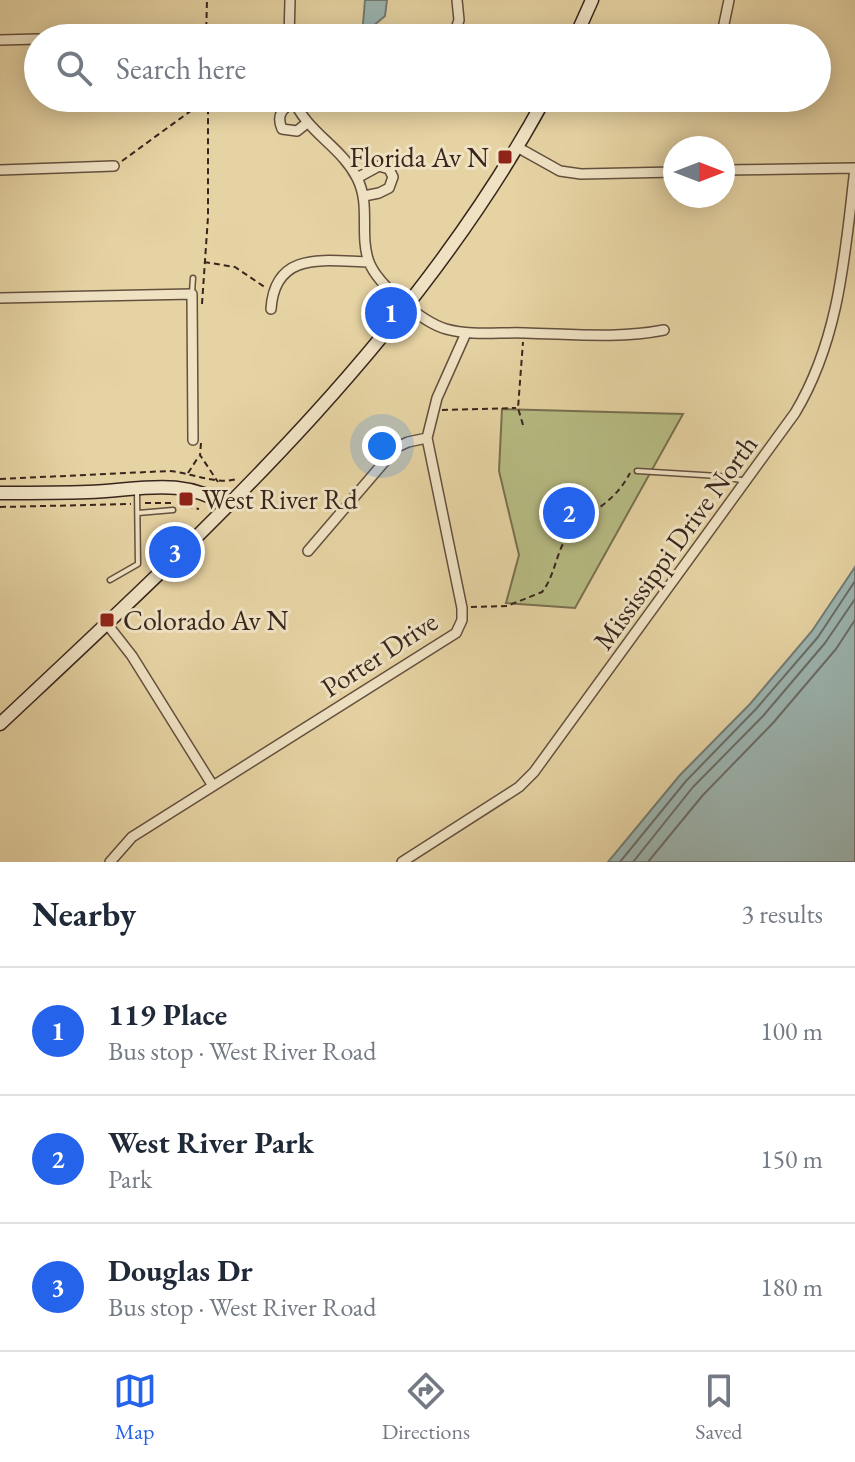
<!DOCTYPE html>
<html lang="en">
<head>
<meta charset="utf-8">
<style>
  :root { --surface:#fff; --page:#f6f6f7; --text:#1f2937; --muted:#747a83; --line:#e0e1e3; --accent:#2563eb }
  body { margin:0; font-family:"EB Garamond",serif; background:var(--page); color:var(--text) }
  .compass { position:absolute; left:663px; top:136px; width:72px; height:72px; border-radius:50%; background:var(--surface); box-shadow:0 4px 20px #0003; rotate:90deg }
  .you { position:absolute; left:382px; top:446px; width:28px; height:28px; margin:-20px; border:6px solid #fff; border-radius:50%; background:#1a73e8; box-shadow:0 0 0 12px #1a73e833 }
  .badge { display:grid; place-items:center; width:52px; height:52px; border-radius:50%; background:var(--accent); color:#fff; font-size:26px; font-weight:700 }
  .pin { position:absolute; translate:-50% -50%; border:4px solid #fff; box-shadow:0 2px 8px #0006 }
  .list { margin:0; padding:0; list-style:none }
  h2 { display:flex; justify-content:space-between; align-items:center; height:104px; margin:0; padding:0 32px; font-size:34px }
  h2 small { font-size:26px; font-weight:400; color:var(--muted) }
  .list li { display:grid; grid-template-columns:52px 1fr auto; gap:24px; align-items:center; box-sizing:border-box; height:128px; padding:0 32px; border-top:2px solid var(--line) }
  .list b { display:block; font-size:30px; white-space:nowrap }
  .list p { margin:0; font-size:26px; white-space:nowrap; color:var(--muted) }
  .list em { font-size:26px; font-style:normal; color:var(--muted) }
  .icon { flex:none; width:44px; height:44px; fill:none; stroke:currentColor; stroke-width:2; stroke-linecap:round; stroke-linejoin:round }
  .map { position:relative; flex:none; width:855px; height:862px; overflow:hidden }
  .search { position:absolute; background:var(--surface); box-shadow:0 4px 20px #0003; left:24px; right:24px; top:24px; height:88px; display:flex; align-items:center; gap:20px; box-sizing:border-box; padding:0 28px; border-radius:44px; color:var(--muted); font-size:30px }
  .sheet { height:488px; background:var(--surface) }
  nav { display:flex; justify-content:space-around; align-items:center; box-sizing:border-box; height:112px; border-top:2px solid var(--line); background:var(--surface); font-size:22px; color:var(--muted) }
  nav a { display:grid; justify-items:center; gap:4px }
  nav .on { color:var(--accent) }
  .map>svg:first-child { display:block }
</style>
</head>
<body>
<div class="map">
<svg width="855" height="862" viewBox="0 0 855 862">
  <rect width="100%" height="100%" fill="#e6d3a3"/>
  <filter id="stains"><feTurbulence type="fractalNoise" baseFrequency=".0025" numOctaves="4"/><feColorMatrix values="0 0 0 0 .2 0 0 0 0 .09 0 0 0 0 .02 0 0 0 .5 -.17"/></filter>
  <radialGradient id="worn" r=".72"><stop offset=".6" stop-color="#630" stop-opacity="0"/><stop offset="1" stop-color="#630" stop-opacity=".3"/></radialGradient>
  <path fill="#b7bc84" stroke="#787050" stroke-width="2" d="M502 409 683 414 575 608 506 603 519 555 499 471Z"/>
  <path fill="#9cb5b1" stroke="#747b76" stroke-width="2" d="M365 0H387L385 16 366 32 363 24Z
    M855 567V862H608L680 775 750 704 812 631Z"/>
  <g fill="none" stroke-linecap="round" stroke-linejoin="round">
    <path stroke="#6a6d67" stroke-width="2" d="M620 862 686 781 756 709 818 637 855 581
      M633 862 693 787 763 716 825 643 855 599
      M648 862 703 795 773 723 836 649 855 620"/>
    <g stroke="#64503e" stroke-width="7">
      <path id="lane" d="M192 292 193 278
        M637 471 719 476 746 481
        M138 513 173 510
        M110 580 138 564 137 491"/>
    </g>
    <g stroke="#64503e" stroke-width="12">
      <path id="street" d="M724 24 729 0
        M90 38 130 37
        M289 38 290 0
        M453 38 459 20 457 0
        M0 40 38 39
        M293 98C306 132 341 146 357 178 371 205 359 234 369 262 378 285 422 322 446 329 471 336 499 332 525 333 572 334 618 339 664 330
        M294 101C282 109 276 115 282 129L297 131 307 123
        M517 147 560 171 581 174 675 172
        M0 170 114 166
        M723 170 855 168
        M357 178 379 166 389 169 393 177 389 188 379 193 364 196
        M0 298 192 294 193 440
        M271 309C275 250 325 261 369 262
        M308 551 397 447 408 442 427 438
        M107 624 132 656 213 786
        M110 862 132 837 456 633 462 620V608L427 438 437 398 466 333
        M402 862 519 787 534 772 795 413C840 338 845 253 855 168"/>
    </g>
    <g stroke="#39251d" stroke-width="15">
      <path id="secondary" d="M575 38 592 0
        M0 493C29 493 59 493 88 492 141 490 181 476 228 506
        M0 724C201 535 412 344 545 98"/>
    </g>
    <path stroke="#39251d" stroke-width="2" stroke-dasharray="6 4" stroke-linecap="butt" d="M139 35 206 27
      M206 38 207 0
      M122 161 207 99
      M204 262 235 267 266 288
      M202 304 208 217V98
      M442 410 516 408
      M523 425 518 408 523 342
      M201 443 200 455 218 482
      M188 473 199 456
      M0 479 169 471C192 473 216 485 237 479
      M145 503H171
      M177 504 199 509
      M0 507 131 504
      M471 607 507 606 542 592C555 576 556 552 568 535 589 509 612 507 630 473"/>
    <use href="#lane" stroke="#efe2c3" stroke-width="4"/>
    <use href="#street" stroke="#efe2c3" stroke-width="9"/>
    <use href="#secondary" stroke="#efe2c3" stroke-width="12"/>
  </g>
  <g fill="#8f2418" stroke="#efe2c3" stroke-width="3">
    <rect x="497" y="149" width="16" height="16" rx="4"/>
    <rect x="178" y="491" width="16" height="16" rx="4"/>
    <rect x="99" y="612" width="16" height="16" rx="4"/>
  </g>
  <g text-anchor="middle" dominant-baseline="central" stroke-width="6" stroke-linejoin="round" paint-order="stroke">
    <g font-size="28" fill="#39251d" stroke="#efe2c3" text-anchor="start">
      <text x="489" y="157" text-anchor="end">Florida Av N</text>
      <text x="202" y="499">West River Rd</text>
      <text x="123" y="620">Colorado Av N</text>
    </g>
    <g font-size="28" fill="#39251d" stroke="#efe2c3">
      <text transform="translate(675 542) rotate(-54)">Mississippi Drive North</text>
      <text transform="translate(379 654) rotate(-33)">Porter Drive</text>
    </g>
  </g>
  <rect width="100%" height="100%" filter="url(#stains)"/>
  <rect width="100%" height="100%" fill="url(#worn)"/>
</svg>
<svg class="compass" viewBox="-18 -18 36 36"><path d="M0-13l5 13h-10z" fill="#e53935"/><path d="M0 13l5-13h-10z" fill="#747a83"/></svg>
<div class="you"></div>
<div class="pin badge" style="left:391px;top:313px">1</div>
<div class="pin badge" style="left:569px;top:513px">2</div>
<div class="pin badge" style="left:175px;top:552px">3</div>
<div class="search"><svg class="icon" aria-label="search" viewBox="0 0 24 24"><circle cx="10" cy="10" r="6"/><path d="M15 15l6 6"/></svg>Search here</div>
</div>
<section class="sheet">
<h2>Nearby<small>3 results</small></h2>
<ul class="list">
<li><span class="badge">1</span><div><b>119 Place</b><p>Bus stop · West River Road</p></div><em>100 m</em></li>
<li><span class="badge">2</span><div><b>West River Park</b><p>Park</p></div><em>150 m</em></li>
<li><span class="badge">3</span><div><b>Douglas Dr</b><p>Bus stop · West River Road</p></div><em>180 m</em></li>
</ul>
</section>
<nav>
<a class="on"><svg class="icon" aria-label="map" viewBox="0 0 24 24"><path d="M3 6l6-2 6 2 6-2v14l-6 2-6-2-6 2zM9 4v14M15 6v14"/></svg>Map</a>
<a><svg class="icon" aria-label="directions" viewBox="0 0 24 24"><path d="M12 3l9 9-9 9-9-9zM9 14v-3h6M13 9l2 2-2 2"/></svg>Directions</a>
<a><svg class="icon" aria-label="saved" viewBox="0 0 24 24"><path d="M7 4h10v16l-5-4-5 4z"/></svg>Saved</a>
</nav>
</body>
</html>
